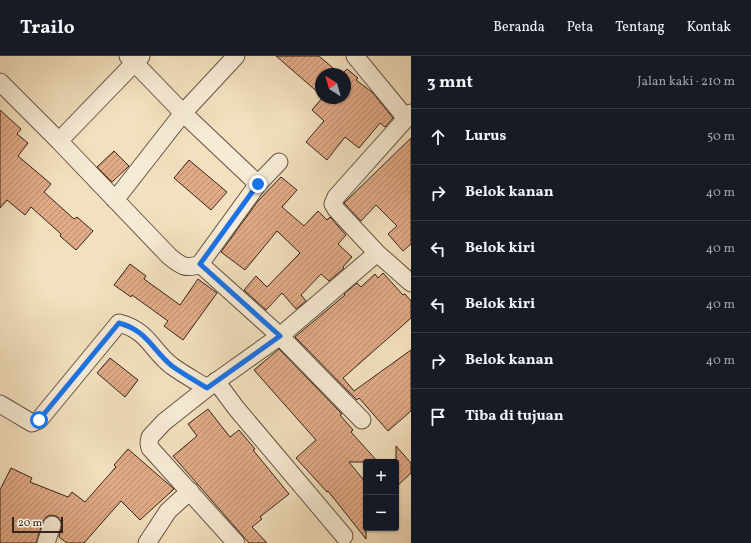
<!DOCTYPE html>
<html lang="id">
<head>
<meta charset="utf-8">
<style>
  :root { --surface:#171b24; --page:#242831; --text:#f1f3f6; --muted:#9ea1a6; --line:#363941 }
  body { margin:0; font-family:Vollkorn,serif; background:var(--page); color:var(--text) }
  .controls { position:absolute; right:12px; bottom:12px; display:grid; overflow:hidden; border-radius:4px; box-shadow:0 1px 3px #0004 }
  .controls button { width:36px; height:36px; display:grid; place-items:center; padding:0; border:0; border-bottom:1px solid var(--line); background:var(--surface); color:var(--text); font:20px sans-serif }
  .compass { position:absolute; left:315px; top:12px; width:36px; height:36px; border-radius:50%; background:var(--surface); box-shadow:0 1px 3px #0004; rotate:323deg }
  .scale { position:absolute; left:12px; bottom:10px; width:51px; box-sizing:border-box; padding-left:4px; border:2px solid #35241a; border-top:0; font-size:11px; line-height:14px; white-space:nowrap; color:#35241a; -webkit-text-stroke:3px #f7ebd5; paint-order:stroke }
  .stop { position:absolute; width:12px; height:12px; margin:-9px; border:3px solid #1a73e8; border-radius:50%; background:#fff }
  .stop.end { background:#1a73e8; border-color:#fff; box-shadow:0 1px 4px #0008 }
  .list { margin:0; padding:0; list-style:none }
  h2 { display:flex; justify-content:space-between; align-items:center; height:52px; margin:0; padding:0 16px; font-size:17px }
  h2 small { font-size:13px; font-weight:400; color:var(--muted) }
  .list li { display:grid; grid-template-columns:26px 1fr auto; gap:12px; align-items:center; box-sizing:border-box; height:56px; padding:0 16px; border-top:1px solid var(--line) }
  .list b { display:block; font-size:15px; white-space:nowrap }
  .list em { font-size:13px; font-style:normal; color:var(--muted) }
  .icon { flex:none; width:22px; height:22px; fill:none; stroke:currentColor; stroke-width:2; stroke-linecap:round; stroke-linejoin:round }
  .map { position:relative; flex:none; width:411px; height:487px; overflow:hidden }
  header { display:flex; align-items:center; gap:24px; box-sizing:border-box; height:56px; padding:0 20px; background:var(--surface); border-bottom:1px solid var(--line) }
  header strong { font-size:19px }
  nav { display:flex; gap:22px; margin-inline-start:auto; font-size:14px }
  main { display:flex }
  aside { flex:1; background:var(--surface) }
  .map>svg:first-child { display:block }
</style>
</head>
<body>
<header>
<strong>Trailo</strong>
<nav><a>Beranda</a><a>Peta</a><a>Tentang</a><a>Kontak</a></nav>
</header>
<main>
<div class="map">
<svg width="411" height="487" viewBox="0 0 411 487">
  <defs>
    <pattern id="building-hatch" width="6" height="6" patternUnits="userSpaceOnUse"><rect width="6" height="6" fill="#e2ab88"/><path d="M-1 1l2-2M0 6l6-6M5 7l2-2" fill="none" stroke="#b88b6e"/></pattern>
  </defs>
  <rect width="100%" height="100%" fill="#f3e0be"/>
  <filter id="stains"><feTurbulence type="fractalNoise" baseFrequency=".005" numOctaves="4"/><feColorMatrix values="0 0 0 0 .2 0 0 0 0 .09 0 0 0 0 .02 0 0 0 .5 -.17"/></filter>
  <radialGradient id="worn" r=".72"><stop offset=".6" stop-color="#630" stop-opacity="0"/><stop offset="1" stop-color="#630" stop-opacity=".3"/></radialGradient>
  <path fill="url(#building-hatch)" stroke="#35241a" d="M276 0H319L340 18H321V39Z
    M347 13 358 22 356 24 373 37 393 62 385 71 380 67 359 92 345 81 327 104 306 86 324 65 312 54 322 42H345V18H342Z
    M0 54 21 73 17 78 28 87 18 100 51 128 44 136 74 163 77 161 93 175 76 194 60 180 61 178 31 151 25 159 7 144 0 152Z
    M411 82V188L403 195 388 178 397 170 376 149 361 165 344 147Z
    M114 95 129 110 112 126 97 111Z
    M189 104 227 136 211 154 174 122Z
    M281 121 297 134 282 151 304 170 318 155 327 164 330 161 346 179 338 188 352 201 343 211 344 212 329 225 321 218 301 239 306 245 296 253 282 237 266 254 244 234 256 220 267 231 300 197 277 175 245 214 221 196 258 145Z
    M130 208 146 220 144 223 180 249 198 223 217 237 183 284 164 270 168 265 132 239 131 241 114 229Z
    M383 217 403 239 405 238 411 245V262L343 322 354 335 411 294V355L388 375 359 342 357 344 295 281 345 239 344 238 357 227 361 231 375 218 378 222Z
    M279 293 342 358 340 359 353 374 351 376 378 406H349L366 427V483L328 435 327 436 296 402 316 384 254 314Z
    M110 302 138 324 125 341 97 317Z
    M208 353 230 381 239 374 255 393 253 394 289 438 260 461 262 463 252 471 267 487H249L173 400 197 380 188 368Z
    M396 390 411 407V417L396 431Z
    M128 393 174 433 140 464 121 445 84 487H67L59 481 61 472 62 467 59 462 56 460 50 459 46 461 43 465 36 487H0V434L11 412 32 422 30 426 68 441 72 436 85 446 116 411 114 409Z"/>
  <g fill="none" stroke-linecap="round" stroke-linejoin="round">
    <g stroke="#645343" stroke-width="19">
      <path id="minor" d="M128 0 183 57 258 128
        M355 0 406 62
        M0 26 59 85 169 200C180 209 185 214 200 208L258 128 279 106
        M411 57 336 141 333 148 336 153 377 197 411 227
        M59 85 141 0
        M115 144 183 57 236 0
        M200 208 280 280 362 364
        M216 325 236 352 344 480
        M0 348 32 367 39 364 119 267C149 275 151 294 172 310 183 318 196 325 207 332
        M46 487 52 469
        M147 487 168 455 190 435
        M236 487 150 392 149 387 150 381 164 366 207 332 280 280 377 197"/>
    </g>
    <use href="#minor" stroke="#f7ebd5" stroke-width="17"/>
  </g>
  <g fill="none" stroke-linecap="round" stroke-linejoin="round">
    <path stroke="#1a73e8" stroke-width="5" d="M39 364 119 267C148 275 152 294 172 310 183 318 196 325 207 332L280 280 200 208 258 128"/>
  </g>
  <rect width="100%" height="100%" filter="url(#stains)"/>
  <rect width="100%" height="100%" fill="url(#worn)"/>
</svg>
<div class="controls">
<button>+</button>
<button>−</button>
</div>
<svg class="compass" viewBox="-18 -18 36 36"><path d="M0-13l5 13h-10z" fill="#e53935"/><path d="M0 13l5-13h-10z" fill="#9ea1a6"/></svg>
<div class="scale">20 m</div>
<div class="stop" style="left:39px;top:364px"></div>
<div class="stop end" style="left:258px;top:128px"></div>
</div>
<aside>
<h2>3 mnt<small>Jalan kaki · 210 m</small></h2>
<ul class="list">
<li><svg class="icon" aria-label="ahead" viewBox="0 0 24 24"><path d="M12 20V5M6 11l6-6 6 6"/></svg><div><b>Lurus</b></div><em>50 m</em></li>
<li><svg class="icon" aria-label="right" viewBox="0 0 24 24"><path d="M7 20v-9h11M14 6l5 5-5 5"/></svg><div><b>Belok kanan</b></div><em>40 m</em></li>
<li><svg class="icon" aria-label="left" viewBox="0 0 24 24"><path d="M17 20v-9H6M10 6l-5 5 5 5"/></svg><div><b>Belok kiri</b></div><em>40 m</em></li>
<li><svg class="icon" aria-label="left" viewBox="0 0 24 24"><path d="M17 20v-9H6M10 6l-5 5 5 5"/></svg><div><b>Belok kiri</b></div><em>40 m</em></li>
<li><svg class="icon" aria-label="right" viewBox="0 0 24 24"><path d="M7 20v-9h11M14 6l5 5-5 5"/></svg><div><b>Belok kanan</b></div><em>40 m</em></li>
<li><svg class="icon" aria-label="arrive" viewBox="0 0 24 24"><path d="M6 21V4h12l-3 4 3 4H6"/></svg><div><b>Tiba di tujuan</b></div></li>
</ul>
</aside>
</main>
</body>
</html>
